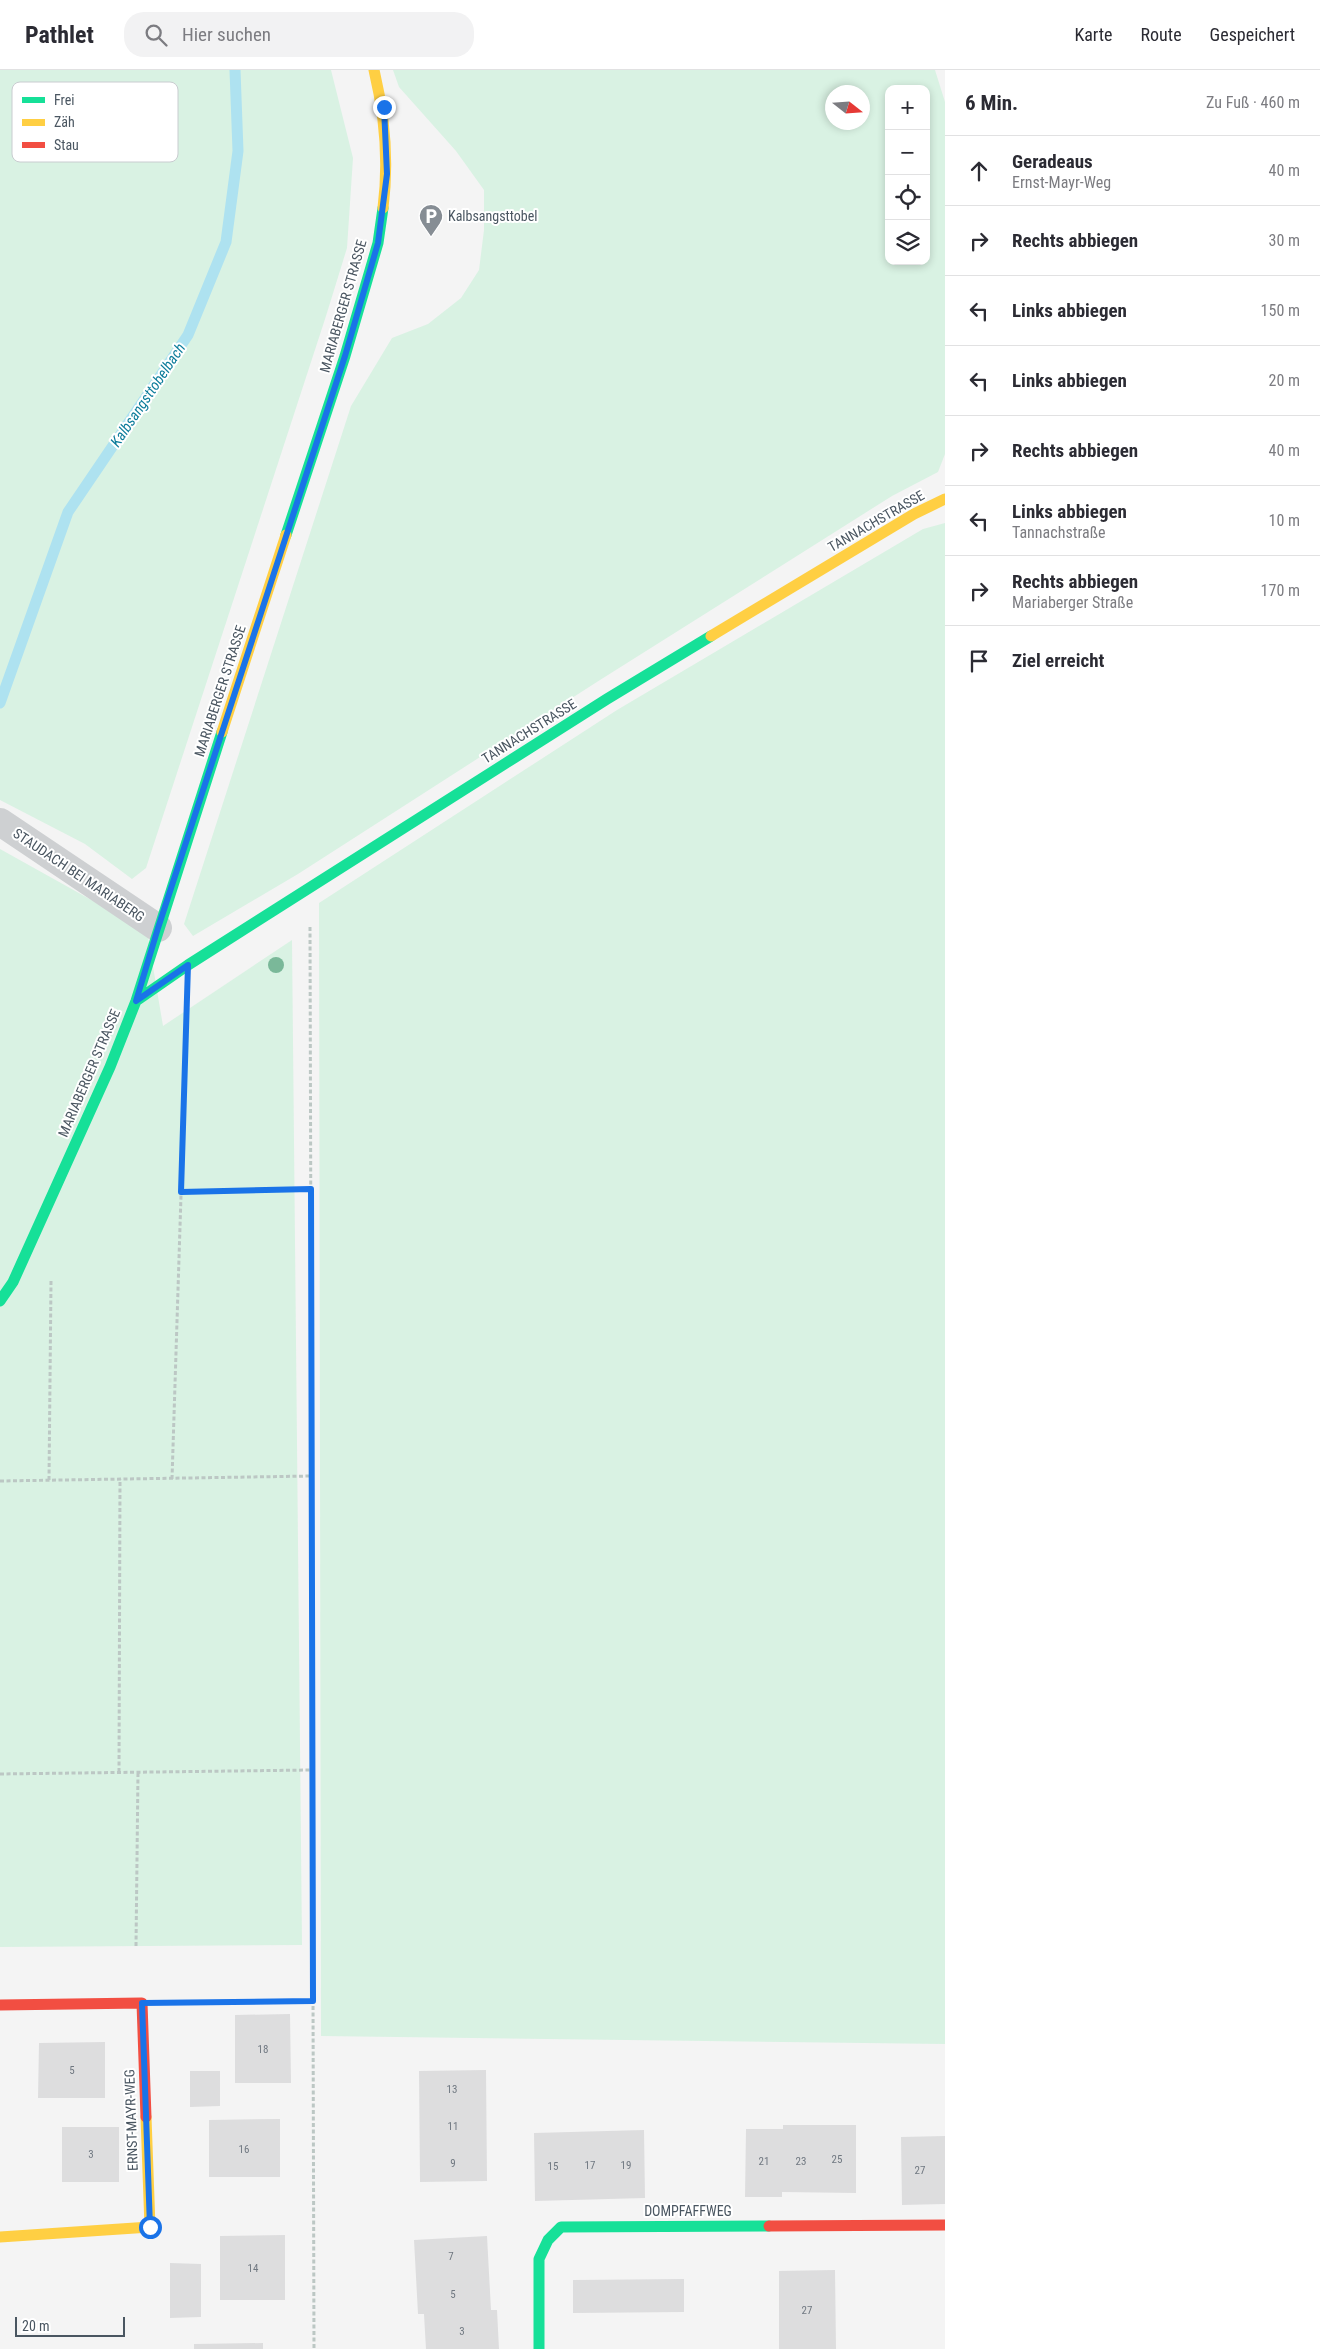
<!DOCTYPE html>
<html lang="de">
<head>
<meta charset="utf-8">
<style>
  :root { --surface:#fff; --page:#f2f2f3; --text:#2b2b33; --muted:#7c7c81; --line:#e1e1e2 }
  body { margin:0; font-family:"Roboto Condensed",sans-serif; background:var(--page); color:var(--text) }
  .controls { position:absolute; right:15px; top:15px; display:grid; overflow:hidden; border-radius:10px; box-shadow:0 2px 8px #0003 }
  .controls button { width:45px; height:45px; display:grid; place-items:center; padding:0; border:0; border-bottom:1px solid var(--line); background:var(--surface); color:var(--text); font:25px sans-serif }
  .compass { position:absolute; left:825px; top:15px; width:45px; height:45px; border-radius:50%; background:var(--surface); box-shadow:0 2px 8px #0003; rotate:107deg }
  .scale { position:absolute; left:15px; bottom:12px; width:110px; box-sizing:border-box; padding-left:5px; border:2px solid #4a5661; border-top:0; font-size:14px; line-height:18px; white-space:nowrap; color:#4a5661; -webkit-text-stroke:4px #fff; paint-order:stroke }
  .stop { position:absolute; width:15px; height:15px; margin:-11px; border:4px solid #1a73e8; border-radius:50%; background:#fff }
  .stop.end { background:#1a73e8; border-color:#fff; box-shadow:0 1px 5px #0008 }
  .list { margin:0; padding:0; list-style:none }
  h2 { display:flex; justify-content:space-between; align-items:center; height:65px; margin:0; padding:0 20px; font-size:21px }
  h2 small { font-size:16px; font-weight:400; color:var(--muted) }
  .list li { display:grid; grid-template-columns:32px 1fr auto; gap:15px; align-items:center; box-sizing:border-box; height:70px; padding:0 20px; border-top:1px solid var(--line) }
  .list b { display:block; font-size:19px; white-space:nowrap }
  .list p { margin:0; font-size:16px; white-space:nowrap; color:var(--muted) }
  .list em { font-size:16px; font-style:normal; color:var(--muted) }
  .icon { flex:none; width:28px; height:28px; fill:none; stroke:currentColor; stroke-width:2; stroke-linecap:round; stroke-linejoin:round }
  .map { position:relative; flex:none; width:945px; height:2279px; overflow:hidden }
  header { display:flex; align-items:center; gap:30px; box-sizing:border-box; height:70px; padding:0 25px; background:var(--surface); border-bottom:1px solid var(--line) }
  header strong { font-size:24px }
  nav { display:flex; gap:28px; margin-inline-start:auto; font-size:18px }
  .search { width:350px; height:45px; background:var(--page); display:flex; align-items:center; gap:12px; box-sizing:border-box; padding:0 18px; border-radius:20px; color:var(--muted); font-size:19px }
  main { display:flex }
  aside { flex:1; background:var(--surface) }
  .map>svg:first-child { display:block }
</style>
</head>
<body>
<header>
<strong>Pathlet</strong>
<div class="search"><svg class="icon" aria-label="search" viewBox="0 0 24 24"><circle cx="10" cy="10" r="6"/><path d="M15 15l6 6"/></svg>Hier suchen</div>
<nav><a>Karte</a><a>Route</a><a>Gespeichert</a></nav>
</header>
<main>
<div class="map">
<svg width="945" height="2279" viewBox="0 0 945 2279">
  <rect width="100%" height="100%" fill="#f4f4f4"/>
  <path fill="#d9f2e3" fill-rule="evenodd" d="M0 0H331L353 88 347 178 326 246 146 798 132 809 85 774 0 730Z
    M393 0H935L945 32V384L938 402 892 426 600 610 298 804 193 866 184 854 351 336 392 268 428 254 461 228 479 200 484 160V120L456 81 399 17ZM889 19H926V191H889ZM832 22H862V52H832Z
    M945 453V1974L321 1966 319 833 617 640 923 459Z
    M0 779 147 861 163 956 292 870 302 1875 0 1877Z"/>
  <g fill="none" stroke-linecap="round" stroke-linejoin="round">
    <path stroke="#aee2f0" stroke-width="11" d="M0 633 68 442 188 265 226 172 238 81 235 0"/>
  </g>
  <path fill="#ddddde" d="M290 1944 291 2013H235V1945Z
    M105 1972V2028H38L39 1973Z
    M486 2000 487 2111 420 2112 419 2001Z
    M190 2001H220V2036L190 2037Z
    M280 2049V2107H209V2050Z
    M783 2055H856V2123L782 2122V2127H745L746 2059H783Z
    M62 2057H119V2112H62Z
    M644 2060 645 2128 535 2131 534 2063Z
    M945 2066V2134L902 2135 901 2067Z
    M285 2165V2230H220V2166Z
    M487 2166 491 2240H497L499 2279H426L424 2244H418L414 2170Z
    M170 2193 201 2194V2247L170 2248Z
    M835 2200 836 2279H779V2201Z
    M684 2209V2242L573 2243V2210Z
    M263 2273V2279H194V2274Z"/>
  <g fill="none" stroke-linecap="round" stroke-linejoin="round">
    <path stroke="#bcc7c4" stroke-width="3" stroke-dasharray="4 2.5" stroke-linecap="butt" d="M310 857 314 2279
      M181 1122 311 1119
      M172 1409 187 936
      M49 1410 51 1211
      M0 1411 312 1406
      M119 1702 120 1409
      M0 1704 312 1700
      M136 1876 138 1702
      M174 1933 313 1931"/>
    <path stroke="#ced0d2" stroke-width="28" d="M0 752 158 858"/>
    <path stroke="#16e098" stroke-width="11" d="M286 465 345 286 378 173 383 138
      M136 931 188 895 607 629 711 566
      M0 1231 13 1212 110 997 136 931 222 662
      M539 2279V2189L548 2170 561 2157 769 2156"/>
    <path stroke="#ffcf43" stroke-width="11" d="M374 0C385 46 389 91 383 138
      M711 566 914 444 945 429
      M222 662 286 465
      M0 2167 150 2157 146 2047"/>
    <path stroke="#f24e42" stroke-width="11" d="M0 1935 142 1933 146 2047
      M769 2156 945 2155"/>
  </g>
  <circle fill="#7ab899" cx="276" cy="895" r="8"/>
  <g fill="none" stroke-linecap="round" stroke-linejoin="round">
    <path stroke="#1a73e8" stroke-width="6" d="M150 2157 142 1933 313 1931 311 1119 181 1122 188 895 136 931 158 858 345 286 378 173 387 104 384 37"/>
  </g>
  <defs>
    <g id="parking-pin" transform="scale(1.25)"><path d="M0 17L-7.5 6A9.5 9.5 0 1 1 7.5 6Z" fill="#868d94" stroke="#fff"/><path d="M-3.5-5.5H1a3.5 3.5 0 0 1 0 7H-1V5.5H-3.5ZM-1-3.4V-.6H.8a1.4 1.4 0 0 0 0-2.8Z" fill="#fff"/></g>
  </defs>
  <g fill-rule="evenodd">
    <use href="#parking-pin" x="431" y="146"/>
  </g>
  <g text-anchor="middle" dominant-baseline="central" stroke-width="4" stroke-linejoin="round" paint-order="stroke">
    <g font-size="11" fill="#707881">
      <text x="263" y="1979">18</text>
      <text x="72" y="2000">5</text>
      <text x="452" y="2019">13</text>
      <text x="453" y="2056">11</text>
      <text x="244" y="2079">16</text>
      <text x="91" y="2084">3</text>
      <text x="837" y="2089">25</text>
      <text x="764" y="2091">21</text>
      <text x="801" y="2091">23</text>
      <text x="453" y="2093">9</text>
      <text x="590" y="2095">17</text>
      <text x="626" y="2095">19</text>
      <text x="553" y="2096">15</text>
      <text x="920" y="2100">27</text>
      <text x="451" y="2186">7</text>
      <text x="253" y="2198">14</text>
      <text x="453" y="2224">5</text>
      <text x="807" y="2240">27</text>
      <text x="462" y="2261">3</text>
    </g>
    <g font-size="14" fill="#4a5661" stroke="#fff" text-anchor="start">
      <text x="448" y="146">Kalbsangsttobel</text>
    </g>
    <g font-size="14" fill="#4a5661" stroke="#fff">
      <text transform="translate(343 236) rotate(-74)">MARIABERGER STRASSE</text>
      <text transform="translate(876 451) rotate(-30)">TANNACHSTRASSE</text>
      <text transform="translate(220 621) rotate(-72)">MARIABERGER STRASSE</text>
      <text transform="translate(529 661) rotate(-32)">TANNACHSTRASSE</text>
      <text transform="translate(79 805) rotate(34)">STAUDACH BEI MARIABERG</text>
      <text transform="translate(89 1003) rotate(-67)">MARIABERGER STRASSE</text>
      <text transform="translate(131 2050) rotate(-92)">ERNST-MAYR-WEG</text>
      <text x="688" y="2141">DOMPFAFFWEG</text>
    </g>
    <g font-size="15" font-style="italic" fill="#0c7c9b" stroke="#fff">
      <text transform="translate(148 325) rotate(-56)">Kalbsangsttobelbach</text>
    </g>
  </g>
  <rect x="12" y="12" width="166" height="80" rx="8" fill="#fff" stroke="#c9ccd0" stroke-width="1"/>
  <rect x="22" y="27" width="23" height="6" fill="#16e098"/>
  <rect x="22" y="49" width="23" height="7" fill="#ffcf43"/>
  <rect x="22" y="72" width="23" height="6" fill="#f24e42"/>
  <g font-size="14" fill="#4a5661">
    <text x="54" y="35">Frei</text>
    <text x="54" y="57">Zäh</text>
    <text x="54" y="80">Stau</text>
  </g>
</svg>
<div class="controls">
<button>+</button>
<button>−</button>
<button><svg class="icon" aria-label="locate" viewBox="0 0 24 24"><circle cx="12" cy="12" r="6"/><path d="M12 2v4M12 18v4M2 12h4M18 12h4"/></svg></button>
<button><svg class="icon" aria-label="layers" viewBox="0 0 24 24"><path d="M12 4l9 5-9 5-9-5zM3 14l9 5 9-5"/></svg></button>
</div>
<svg class="compass" viewBox="-18 -18 36 36"><path d="M0-13l5 13h-10z" fill="#e53935"/><path d="M0 13l5-13h-10z" fill="#7c7c81"/></svg>
<div class="scale">20 m</div>
<div class="stop" style="left:150px;top:2157px"></div>
<div class="stop end" style="left:384px;top:37px"></div>
</div>
<aside>
<h2>6 Min.<small>Zu Fuß · 460 m</small></h2>
<ul class="list">
<li><svg class="icon" aria-label="ahead" viewBox="0 0 24 24"><path d="M12 20V5M6 11l6-6 6 6"/></svg><div><b>Geradeaus</b><p>Ernst-Mayr-Weg</p></div><em>40 m</em></li>
<li><svg class="icon" aria-label="right" viewBox="0 0 24 24"><path d="M7 20v-9h11M14 6l5 5-5 5"/></svg><div><b>Rechts abbiegen</b></div><em>30 m</em></li>
<li><svg class="icon" aria-label="left" viewBox="0 0 24 24"><path d="M17 20v-9H6M10 6l-5 5 5 5"/></svg><div><b>Links abbiegen</b></div><em>150 m</em></li>
<li><svg class="icon" aria-label="left" viewBox="0 0 24 24"><path d="M17 20v-9H6M10 6l-5 5 5 5"/></svg><div><b>Links abbiegen</b></div><em>20 m</em></li>
<li><svg class="icon" aria-label="right" viewBox="0 0 24 24"><path d="M7 20v-9h11M14 6l5 5-5 5"/></svg><div><b>Rechts abbiegen</b></div><em>40 m</em></li>
<li><svg class="icon" aria-label="left" viewBox="0 0 24 24"><path d="M17 20v-9H6M10 6l-5 5 5 5"/></svg><div><b>Links abbiegen</b><p>Tannachstraße</p></div><em>10 m</em></li>
<li><svg class="icon" aria-label="right" viewBox="0 0 24 24"><path d="M7 20v-9h11M14 6l5 5-5 5"/></svg><div><b>Rechts abbiegen</b><p>Mariaberger Straße</p></div><em>170 m</em></li>
<li><svg class="icon" aria-label="arrive" viewBox="0 0 24 24"><path d="M6 21V4h12l-3 4 3 4H6"/></svg><div><b>Ziel erreicht</b></div></li>
</ul>
</aside>
</main>
</body>
</html>
